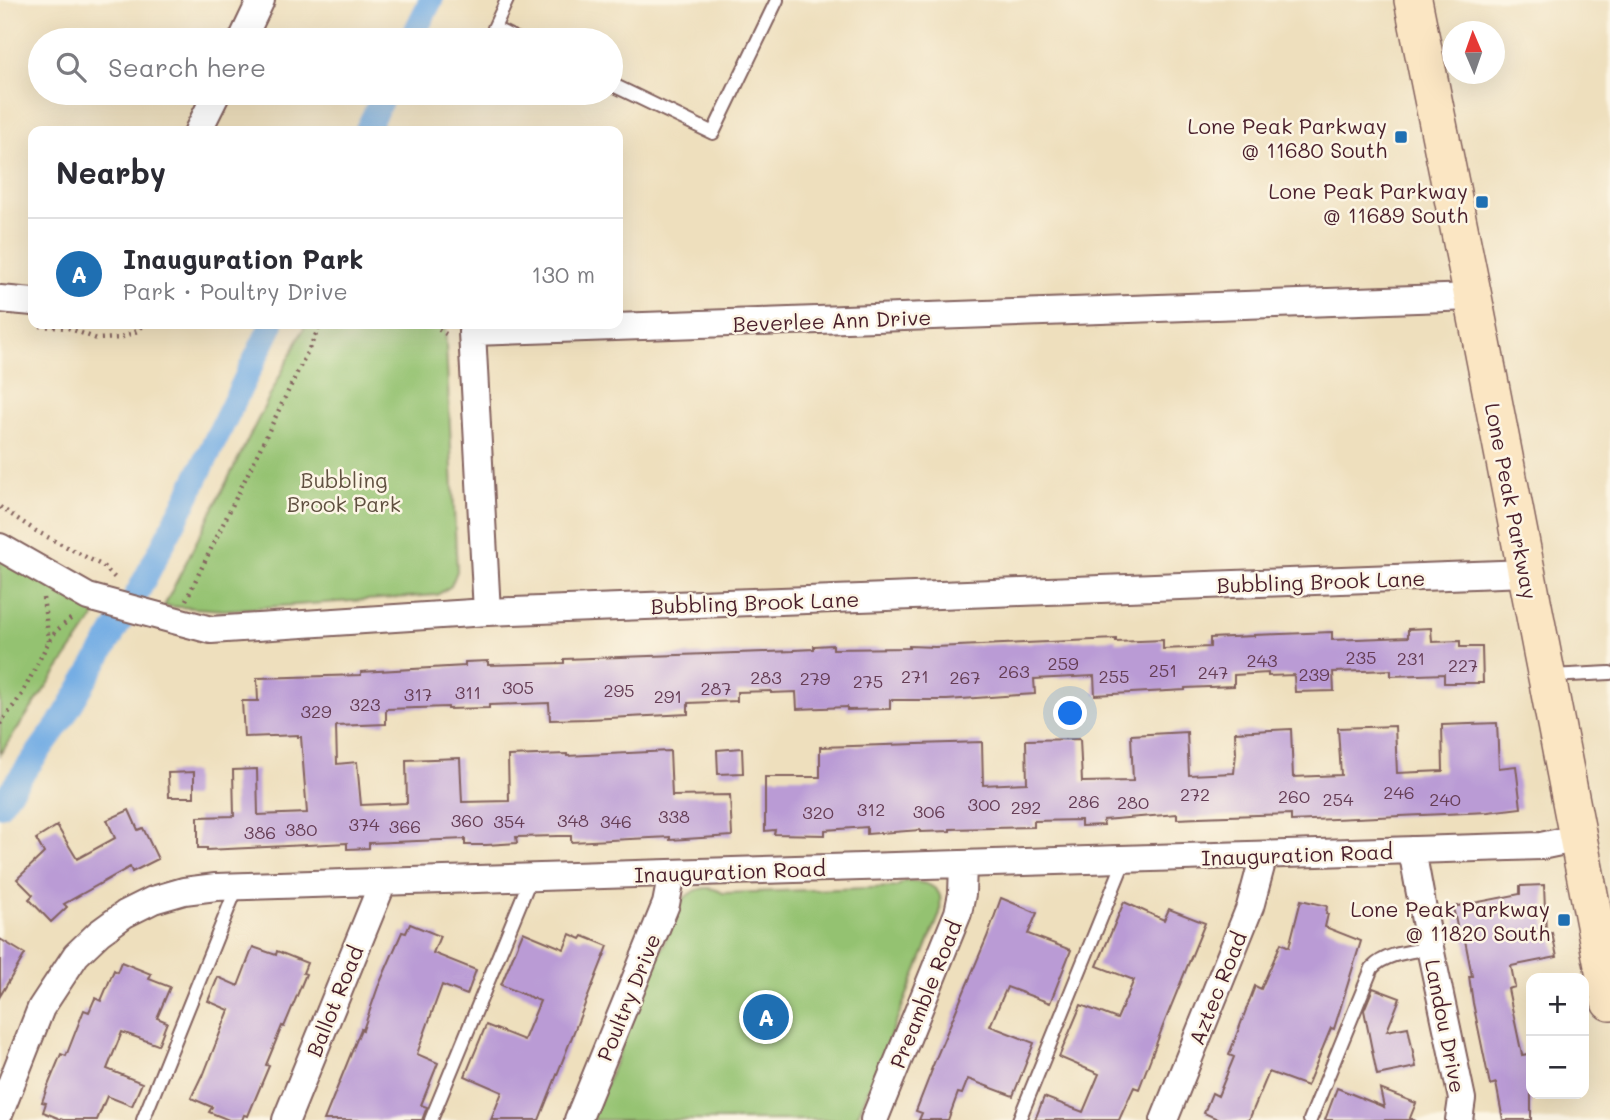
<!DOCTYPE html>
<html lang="en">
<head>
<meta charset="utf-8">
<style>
  :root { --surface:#fff; --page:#f2f2f3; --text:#2b2b33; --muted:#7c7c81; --line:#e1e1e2; --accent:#1f6fb2 }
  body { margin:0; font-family:Mali,sans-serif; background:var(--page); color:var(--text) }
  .controls { position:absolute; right:21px; bottom:21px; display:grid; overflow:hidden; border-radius:14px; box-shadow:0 7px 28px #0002 }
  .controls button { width:63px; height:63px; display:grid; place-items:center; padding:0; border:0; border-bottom:2px solid var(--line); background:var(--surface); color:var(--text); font:35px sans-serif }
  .compass { position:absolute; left:1442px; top:21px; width:63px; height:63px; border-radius:50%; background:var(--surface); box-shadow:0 7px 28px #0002; rotate:358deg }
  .you { position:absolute; left:1071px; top:714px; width:24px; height:24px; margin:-18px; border:5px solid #fff; border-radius:50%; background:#1a73e8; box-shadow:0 0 0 10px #1a73e833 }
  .badge { display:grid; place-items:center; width:46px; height:46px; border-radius:50%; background:var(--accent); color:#fff; font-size:23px; font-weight:700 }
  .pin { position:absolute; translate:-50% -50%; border:4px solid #fff; box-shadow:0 2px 7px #0006 }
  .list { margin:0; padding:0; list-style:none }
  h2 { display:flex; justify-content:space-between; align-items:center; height:91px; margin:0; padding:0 28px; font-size:30px }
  h2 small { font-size:23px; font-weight:400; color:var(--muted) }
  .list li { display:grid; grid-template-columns:46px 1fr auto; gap:21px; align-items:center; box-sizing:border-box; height:112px; padding:0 28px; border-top:2px solid var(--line) }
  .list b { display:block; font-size:26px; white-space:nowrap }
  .list p { margin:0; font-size:23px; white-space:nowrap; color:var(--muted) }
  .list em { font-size:23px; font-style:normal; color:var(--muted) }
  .icon { flex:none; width:38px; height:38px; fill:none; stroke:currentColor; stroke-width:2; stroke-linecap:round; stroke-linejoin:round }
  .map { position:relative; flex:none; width:1610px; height:1120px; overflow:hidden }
  .search { position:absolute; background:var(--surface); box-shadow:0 7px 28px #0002; left:28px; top:28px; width:595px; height:77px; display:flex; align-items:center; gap:18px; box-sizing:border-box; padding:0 24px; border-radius:38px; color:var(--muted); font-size:26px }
  .panel { position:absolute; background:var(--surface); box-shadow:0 7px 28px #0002; left:28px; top:126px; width:595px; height:203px; border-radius:14px }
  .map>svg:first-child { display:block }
</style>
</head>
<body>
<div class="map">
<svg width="1610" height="1120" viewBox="0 0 1610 1120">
  <rect width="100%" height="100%" fill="#fcf5e5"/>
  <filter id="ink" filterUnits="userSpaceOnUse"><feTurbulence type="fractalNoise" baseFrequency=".0143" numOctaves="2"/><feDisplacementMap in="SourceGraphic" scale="14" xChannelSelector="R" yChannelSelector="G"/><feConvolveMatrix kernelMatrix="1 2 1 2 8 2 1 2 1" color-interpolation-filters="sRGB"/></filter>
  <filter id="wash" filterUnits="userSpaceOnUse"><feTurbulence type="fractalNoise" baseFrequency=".00686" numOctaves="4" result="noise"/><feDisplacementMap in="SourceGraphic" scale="28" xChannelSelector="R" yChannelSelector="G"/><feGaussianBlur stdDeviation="1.57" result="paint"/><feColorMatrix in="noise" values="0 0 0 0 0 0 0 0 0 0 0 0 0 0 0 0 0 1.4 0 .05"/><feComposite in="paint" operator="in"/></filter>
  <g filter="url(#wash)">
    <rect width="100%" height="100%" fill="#eedfbd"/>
    <path fill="#94c271" stroke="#6f704e" stroke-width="2" d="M306 324H445L457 571 451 586 437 595 224 610 164 606Z
      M0 559 100 609 0 754Z
      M905 881C917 882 935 882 940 896 941 901 940 909 940 914L856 1120H591L682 900C695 888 707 884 723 893L896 887Z"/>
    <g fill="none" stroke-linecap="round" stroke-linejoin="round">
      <path stroke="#74ade4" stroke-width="24" d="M411 40 431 0
        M366 131 385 93
        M0 805 63 718 139 590 184 504 272 324"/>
    </g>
    <g id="blocks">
      <path fill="#ba9bd5" d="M1431 628 1432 642 1460 641V647H1482L1483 683H1444V674L1391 676V670L1333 672 1334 691 1295 692 1294 675 1268 676V673L1234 675V686L1185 688V690L1095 695 1094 676 1034 679 1035 694 947 700H890V709L847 710V707L797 709 796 692 771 693V691L737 692V701L688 703V714L589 719 550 720 549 703 489 705V708L448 709V707L386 709V724L336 726 337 764 357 762 361 805 407 803 406 760 460 758 462 802 509 801 508 756 567 754V756L670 751 672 796 730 795 732 836 670 840V837L571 842V836H558L516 837 517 843 486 845H465V839L369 843V848L347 849V843L207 850V848H198V817L234 816 233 770 257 769 258 815 307 813 301 737H298V735L244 737 242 701H258L257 678 361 675V672L465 666V662L488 661V665L564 663V659L794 651V650L814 649V646L833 645V649L909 648V646L935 647 1116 639V642L1163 640V649L1210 647V638L1254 636V635L1332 632V640L1408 637V629Z
        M1497 723 1499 768 1516 766 1521 808 1488 812 1291 821V814L1199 817V818L1177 819V814L1103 820 1104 825 1081 826V820L1034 821V827L950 829V831L920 832V830L867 834V827L825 830V835L774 834 775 830 765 831V777H820V747L982 742 983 785 1027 783 1026 740 1080 739 1082 782 1133 781 1131 735 1187 732 1189 775 1234 773 1236 753 1235 732 1291 729 1293 777 1341 775 1338 728 1395 726 1397 773 1443 771 1442 725Z
        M742 748 743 773 718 774 717 750Z
        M194 772V797H169L168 773Z
        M129 810 138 830 143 828 158 859 132 872 130 867 64 904 67 907 51 922 29 899 33 895 17 879 44 853 36 839 57 826 77 859 115 838 107 820Z
        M1544 885 1546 934 1552 933 1557 957 1511 966 1515 987 1508 989 1522 1055 1528 1054 1531 1070V1120H1503L1496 1083 1490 1085 1473 1003 1469 976H1472L1464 935 1459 936 1453 907 1520 894V886Z
        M1001 898 1037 913 1028 934 1071 950 1050 1003 1007 987 990 1026 1034 1043 1013 1096 968 1079 962 1094 958 1093 948 1120H919L922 1113 916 1111 932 1070H931L987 937Z
        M1301 900 1327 906 1326 914H1328L1325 927 1361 941 1334 1029 1331 1028 1307 1086 1269 1072 1249 1120H1220L1204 1113 1212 1093 1218 1096 1234 1057 1229 1055 1255 986 1261 989 1281 943 1289 947Z
        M1124 902 1164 920 1169 909 1205 923 1163 1026 1139 1089 1134 1087 1119 1120H1035L1044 1097 1083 1112 1099 1074 1059 1057 1081 1005 1117 1019 1134 980 1097 966Z
        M410 924 440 936 433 953 476 970 467 995 442 985 417 1054 438 1063 421 1105 427 1107 422 1120H324L361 1029 363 1030 378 987 402 932 406 933Z
        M523 932 564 949 570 934 581 939 583 936 608 946 539 1120H491L502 1092 465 1076 486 1025 524 1040 540 1001 501 985Z
        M0 939 25 954 0 996Z
        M253 947 276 955 277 951 307 963 303 973 306 974 284 1027 282 1026 266 1065 269 1066 248 1116 244 1115 242 1120H229L209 1112 212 1107 191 1098 202 1075 203 1076 229 1010 208 1001 218 977 238 986Z
        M121 962 151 974 149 979 170 987 157 1018 167 1022 158 1045 122 1032 107 1069 142 1083 132 1106 107 1096 97 1120H63L43 1112 46 1103 42 1102 47 1088 61 1054 66 1056 84 1010 89 1012 95 998 101 1001 114 970 117 972Z
        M1373 988 1400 998 1387 1031 1408 1027 1416 1067 1377 1075 1364 1010Z
        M1337 1088 1384 1107 1380 1089 1416 1103 1410 1118 1413 1120H1325Z"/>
    </g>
  </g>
  <g filter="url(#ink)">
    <use href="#blocks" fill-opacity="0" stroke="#83625e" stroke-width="2"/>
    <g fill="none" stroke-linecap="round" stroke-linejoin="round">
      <g stroke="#83625e" stroke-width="16">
        <path id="service" d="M507 0 494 28 518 40
          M611 84 713 133 777 0
          M1550 676 1610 673
          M143 1120 237 887
          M431 1120 531 877
          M1019 1120 1125 859
          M1310 1120 1372 968C1386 953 1410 952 1430 948"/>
      </g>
      <g stroke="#83625e" stroke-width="30">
        <path id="minor" d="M242 40 261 0
          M198 131 217 93
          M0 299 33 302
          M0 547 88 597 211 630 487 612 1527 573
          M487 612 472 332 1473 297
          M1412 850 1430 948 1462 1099 1459 1120
          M0 1112 41 1008 76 955 99 933 125 914 153 900 184 891 216 887 1541 846 1579 838
          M286 1120 383 882
          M578 1120 666 904 672 873
          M874 1120 958 913 962 894 963 864
          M1164 1120 1250 907 1264 855"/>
      </g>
      <g stroke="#83625e" stroke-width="40">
        <path id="secondary" d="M1413 0 1473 297 1610 1002"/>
      </g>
      <path stroke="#83625e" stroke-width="4.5" stroke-dasharray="2 5" stroke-linecap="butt" d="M436 324V328L446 334
        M40 326 68 328 97 339 120 338 140 330 143 324
        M0 507 36 531 103 566 115 578
        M43 598 49 641
        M186 600 321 324
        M0 724 21 696 47 645 56 631 74 616"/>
      <use href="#service" stroke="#fff" stroke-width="12"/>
      <use href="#minor" stroke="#fff" stroke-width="26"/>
      <use href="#secondary" stroke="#fbe6c3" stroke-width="37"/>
    </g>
  </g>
  <g fill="#1f6fb2" stroke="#fcf5e5" stroke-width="2.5">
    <rect x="1394" y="130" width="14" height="14" rx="3.5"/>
    <rect x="1475" y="195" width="14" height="14" rx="3.5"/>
    <rect x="1557" y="913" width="14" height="14" rx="3.5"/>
  </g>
  <g text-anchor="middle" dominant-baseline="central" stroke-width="5" stroke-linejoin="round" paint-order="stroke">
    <g font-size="18" fill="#663e56">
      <text x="1361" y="657">235</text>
      <text x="1411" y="658">231</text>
      <text x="1262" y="660">243</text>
      <text x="1063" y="663">259</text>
      <text x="1463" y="665">227</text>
      <text x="1163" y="670">251</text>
      <text x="1014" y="671">263</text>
      <text x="1213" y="672">247</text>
      <text x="1314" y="674">239</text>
      <text x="915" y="676">271</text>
      <text x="1114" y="676">255</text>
      <text x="766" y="677">283</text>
      <text x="965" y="677">267</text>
      <text x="815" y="678">279</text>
      <text x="868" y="681">275</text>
      <text x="518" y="687">305</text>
      <text x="716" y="688">287</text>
      <text x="619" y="690">295</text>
      <text x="468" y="692">311</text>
      <text x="418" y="694">317</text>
      <text x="668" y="696">291</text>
      <text x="365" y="704">323</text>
      <text x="316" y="711">329</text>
      <text x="1399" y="792">246</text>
      <text x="1195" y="794">272</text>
      <text x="1294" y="796">260</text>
      <text x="1338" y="799">254</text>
      <text x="1445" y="799">240</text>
      <text x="1084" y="801">286</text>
      <text x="1133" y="802">280</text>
      <text x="984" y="804">300</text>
      <text x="1026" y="807">292</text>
      <text x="871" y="809">312</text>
      <text x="929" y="811">306</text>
      <text x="818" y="812">320</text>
      <text x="674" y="816">338</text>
      <text x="467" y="820">360</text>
      <text x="573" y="820">348</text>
      <text x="509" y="821">354</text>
      <text x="616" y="821">346</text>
      <text x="364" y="824">374</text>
      <text x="405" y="826">366</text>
      <text x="301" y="829">380</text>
      <text x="260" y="832">386</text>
    </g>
    <g font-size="21" fill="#4a1f2b" stroke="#fcf5e5" text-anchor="end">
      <text x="1387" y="125">Lone Peak Parkway<tspan x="1387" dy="24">@ 11680 South</tspan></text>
      <text x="1468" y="190">Lone Peak Parkway<tspan x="1468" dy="24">@ 11689 South</tspan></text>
      <text x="1550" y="908">Lone Peak Parkway<tspan x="1550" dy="24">@ 11820 South</tspan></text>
    </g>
    <g font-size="21" fill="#4a1f2b" stroke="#fcf5e5">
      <text transform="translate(832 320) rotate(-2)">Beverlee Ann Drive</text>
      <text transform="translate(1512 501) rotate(79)">Lone Peak Parkway</text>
      <text transform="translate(1321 581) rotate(-2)">Bubbling Brook Lane</text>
      <text transform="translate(755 602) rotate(-2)">Bubbling Brook Lane</text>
      <text transform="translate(1297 854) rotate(-2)">Inauguration Road</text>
      <text transform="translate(730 871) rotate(-2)">Inauguration Road</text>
      <text transform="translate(1217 988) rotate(-68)">Aztec Road</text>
      <text transform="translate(925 994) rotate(-68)">Preamble Road</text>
      <text transform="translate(628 997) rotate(-68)">Poultry Drive</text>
      <text transform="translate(334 1001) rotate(-68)">Ballot Road</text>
      <text transform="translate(1446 1026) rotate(79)">Landou Drive</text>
    </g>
    <g font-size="21" fill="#605040" stroke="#fcf5e5">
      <text x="344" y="479">Bubbling<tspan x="344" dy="24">Brook Park</tspan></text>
    </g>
  </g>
</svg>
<div class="controls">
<button>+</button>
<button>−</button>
</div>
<svg class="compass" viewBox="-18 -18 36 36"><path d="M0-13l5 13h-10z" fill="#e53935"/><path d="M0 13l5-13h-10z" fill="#7c7c81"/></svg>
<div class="you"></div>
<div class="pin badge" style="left:766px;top:1017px">A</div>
<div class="search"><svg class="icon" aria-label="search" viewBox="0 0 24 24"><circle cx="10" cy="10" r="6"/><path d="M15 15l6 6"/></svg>Search here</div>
<section class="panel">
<h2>Nearby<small></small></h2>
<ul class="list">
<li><span class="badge">A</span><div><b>Inauguration Park</b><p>Park · Poultry Drive</p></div><em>130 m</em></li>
</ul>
</section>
</div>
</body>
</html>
